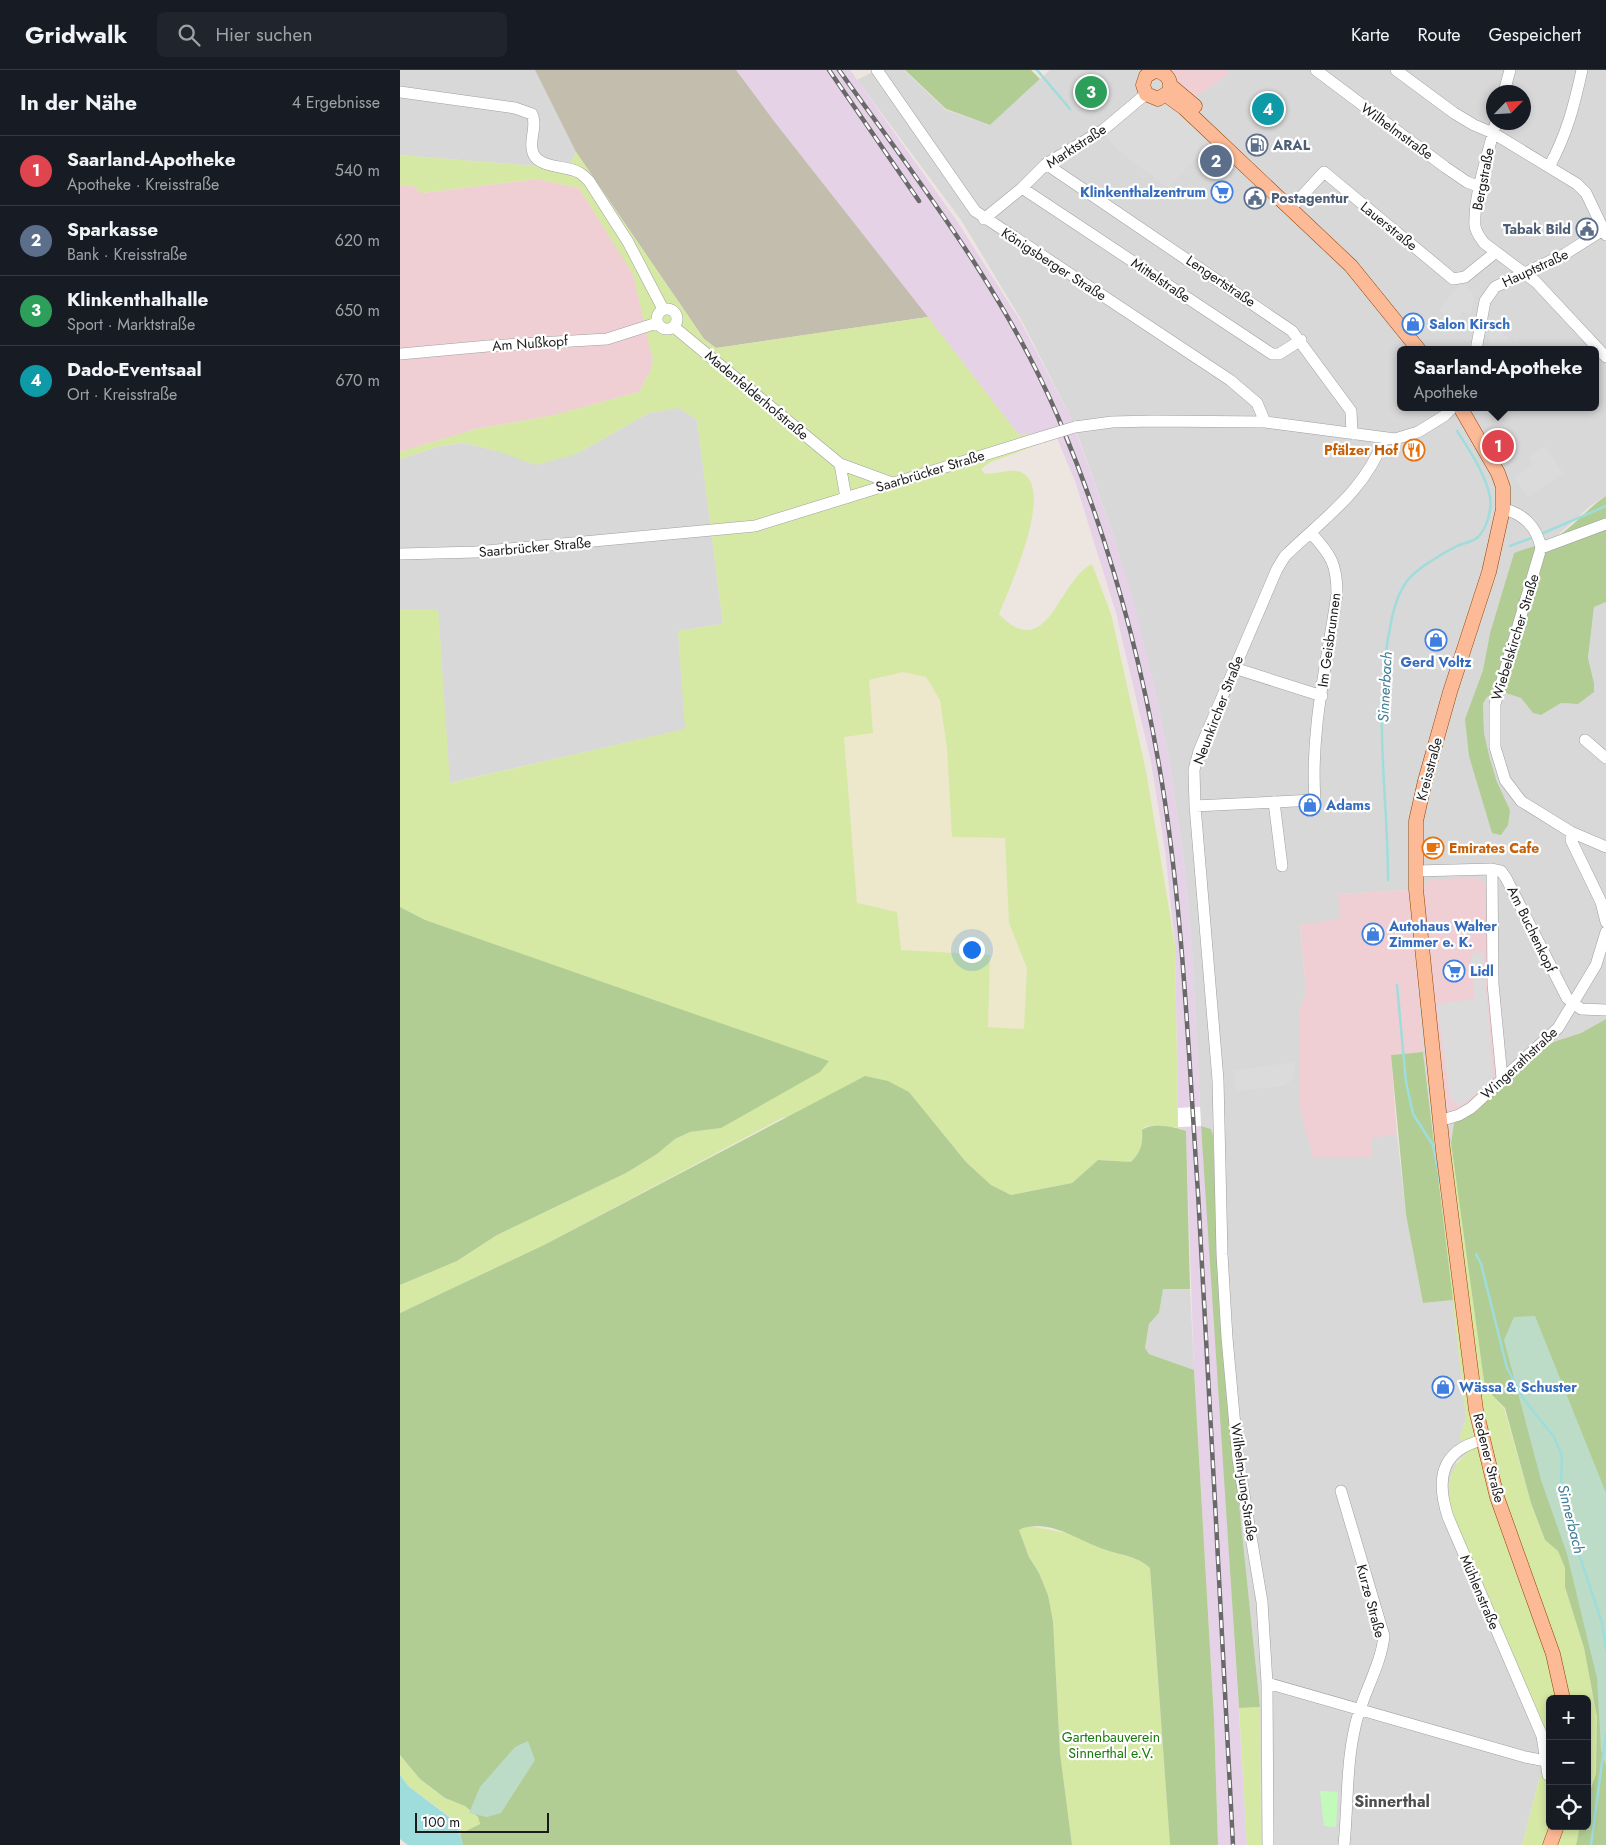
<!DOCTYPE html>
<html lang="de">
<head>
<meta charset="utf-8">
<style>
  :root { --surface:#171b24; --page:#20242c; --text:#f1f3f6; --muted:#9ea1a6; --line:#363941; --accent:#de869b }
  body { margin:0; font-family:Jost,sans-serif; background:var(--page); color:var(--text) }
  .controls { position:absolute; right:15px; bottom:15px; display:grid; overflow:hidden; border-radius:8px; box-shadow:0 2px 8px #0003 }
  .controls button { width:45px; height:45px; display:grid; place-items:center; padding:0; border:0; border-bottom:1px solid var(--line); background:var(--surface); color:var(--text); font:25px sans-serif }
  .compass { position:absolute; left:1086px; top:15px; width:45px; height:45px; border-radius:50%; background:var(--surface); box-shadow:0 2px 8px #0003; rotate:65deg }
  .scale { position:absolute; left:15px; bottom:12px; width:134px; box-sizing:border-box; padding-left:5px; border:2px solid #1b1b1b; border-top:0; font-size:14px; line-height:18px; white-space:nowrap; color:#1b1b1b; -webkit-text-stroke:4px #fff; paint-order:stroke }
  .you { position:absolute; left:571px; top:879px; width:18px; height:18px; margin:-12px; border:4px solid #fff; border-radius:50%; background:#1a73e8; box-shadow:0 0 0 8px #1a73e833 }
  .badge { display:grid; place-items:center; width:32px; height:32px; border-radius:50%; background:var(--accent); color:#fff; font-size:16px; font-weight:700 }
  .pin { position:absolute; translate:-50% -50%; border:2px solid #fff; box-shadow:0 1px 5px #0006 }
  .popup { position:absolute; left:997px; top:276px; width:202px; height:65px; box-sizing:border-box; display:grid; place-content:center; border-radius:8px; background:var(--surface); filter:drop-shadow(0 1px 4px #0005); font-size:16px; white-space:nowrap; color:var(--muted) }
  .popup b { font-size:19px; color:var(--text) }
  .popup::after { content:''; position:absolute; left:50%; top:100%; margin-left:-10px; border:10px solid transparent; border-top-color:var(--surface) }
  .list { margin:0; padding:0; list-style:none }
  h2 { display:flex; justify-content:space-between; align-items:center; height:65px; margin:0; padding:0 20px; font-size:21px }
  h2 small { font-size:16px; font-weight:400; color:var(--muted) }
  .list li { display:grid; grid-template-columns:32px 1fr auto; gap:15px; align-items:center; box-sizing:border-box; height:70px; padding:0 20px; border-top:1px solid var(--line) }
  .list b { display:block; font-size:19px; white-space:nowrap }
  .list p { margin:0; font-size:16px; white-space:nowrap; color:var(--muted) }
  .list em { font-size:16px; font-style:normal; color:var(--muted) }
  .icon { flex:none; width:28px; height:28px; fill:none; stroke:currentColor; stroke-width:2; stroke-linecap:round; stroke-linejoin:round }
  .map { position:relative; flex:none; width:1206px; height:1775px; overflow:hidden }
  header { display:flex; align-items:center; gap:30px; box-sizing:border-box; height:70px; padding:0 25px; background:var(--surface); border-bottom:1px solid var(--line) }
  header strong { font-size:24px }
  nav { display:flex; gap:28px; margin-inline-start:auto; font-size:18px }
  .search { width:350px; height:45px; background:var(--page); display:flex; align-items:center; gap:12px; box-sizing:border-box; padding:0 18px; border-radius:8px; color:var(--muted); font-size:19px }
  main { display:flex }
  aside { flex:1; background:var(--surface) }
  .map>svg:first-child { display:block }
</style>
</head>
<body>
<header>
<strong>Gridwalk</strong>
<div class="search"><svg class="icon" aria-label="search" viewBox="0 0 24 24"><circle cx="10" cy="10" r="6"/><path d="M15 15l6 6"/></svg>Hier suchen</div>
<nav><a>Karte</a><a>Route</a><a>Gespeichert</a></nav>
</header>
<main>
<aside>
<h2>In der Nähe<small>4 Ergebnisse</small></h2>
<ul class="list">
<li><span class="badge" style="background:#e0444e">1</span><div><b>Saarland-Apotheke</b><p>Apotheke · Kreisstraße</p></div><em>540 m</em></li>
<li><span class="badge" style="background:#5c6f8a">2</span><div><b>Sparkasse</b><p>Bank · Kreisstraße</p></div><em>620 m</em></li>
<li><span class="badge" style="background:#2e9e5b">3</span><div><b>Klinkenthalhalle</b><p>Sport · Marktstraße</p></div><em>650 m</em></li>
<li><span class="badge" style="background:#0f9aa8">4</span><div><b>Dado-Eventsaal</b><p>Ort · Kreisstraße</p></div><em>670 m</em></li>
</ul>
</aside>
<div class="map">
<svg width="1206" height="1775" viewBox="0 0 1206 1775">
  <rect width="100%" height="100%" fill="#ede6e0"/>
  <path fill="#d9d8d8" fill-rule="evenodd" d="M0 0H135L176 82 165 104 135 96 0 85Z
    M476 0H504L546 40 590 55 650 0H1206V426L1189 437 1156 467 1139 476 1114 483 1090 563 1083 600 1065 649 1110 740 1097 712 1090 689 1084 663 1083 635 1087 627 1099 621 1121 628 1133 643 1141 645 1161 632 1169 634 1194 613 1188 589 1194 537 1206 532V949L1181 963 1152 972 1102 1015 1030 902 1047 1039 1054 1053 1051 1073 1035 1075 1023 982 1010 820 939 824 941 850 900 855 906 922 899 943 971 1088 972 1067 997 1064 1006 1145 1023 1233 1053 1230 1066 1348 1060 1367 1066 1385 1056 1392 1146 1683 1122 1775H861L860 1637 820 1249 813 1065 811 1059 801 1056 792 878 783 784 769 690 754 615 714 467 673 352 622 251 561 150 457 10ZM1094 22H1124V52H1094ZM1000 280H1196V337H1000Z
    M279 337 297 349 323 554 278 561 286 659 49 713 38 539H0V389L40 376 64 373 97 381 176 384 249 343Z
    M763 1218 790 1219 794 1300 749 1284 745 1278 749 1254 759 1243Z"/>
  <path fill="#efcfd4" d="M767 0H826L829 4 794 28Z
    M137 109 179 118 222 184 233 204 244 246 253 291 250 302 239 322 150 346 76 359 0 382V115L13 116 22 123Z
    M1076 807 1085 813 1095 990 1102 1015 1078 1040 1054 1053 1047 1039 1021 818 1029 810Z
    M1010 820 1023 982 991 985 997 1064 972 1068V1088L913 1087 899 1036V943L906 922 900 855 940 849 938 824Z"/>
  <path fill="#e6d2e7" d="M336 0H450L557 151 621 252 673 352 641 363 619 365 377 55Z
    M676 362 714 467 735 537 754 615 769 690 783 784 792 878 800 1037 778 1038 775 875 765 780 751 692 716 543 676 414 657 368Z
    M801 1056 815 1249 847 1775H818L814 1648 794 1300 786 1061 778 1057Z"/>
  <path fill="#c2bdac" d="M135 0H336L377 55 528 247 316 278 304 269 176 82Z"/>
  <path fill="#ede8cb" d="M503 602 526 607 540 630 547 678 552 767H605L609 853 627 898 625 959 588 957 590 886 501 880 497 842 457 833 443 666 473 663 469 610Z"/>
  <path fill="#d5e9a4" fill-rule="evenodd" d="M176 82 304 269 316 278 528 247 619 365 641 363 644 372 589 393 581 399 585 404C595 404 608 400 617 401 660 410 608 521 599 544 648 595 658 510 692 494L711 544 746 701 775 875 778 1057 786 1061 776 1057 746 1056 742 1060C743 1074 741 1082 731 1092L698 1090 672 1113 611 1125 591 1115 566 1092 509 1022 382 1048 146 1174 0 1243V1215L57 1191 97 1165 226 1103 257 1084 275 1069 290 1062 321 1058 25 850 0 837V539H38L50 713 285 659 278 561 323 554 297 350 279 338 249 343 176 384 136 395 97 381 64 373 40 376 0 389V382L76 359 150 346 239 322 250 302 253 291 233 204 179 118 137 109 22 123 13 116 0 115V85L135 96 165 104ZM503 602 526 607 540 630 547 678 552 767 605 768 609 853 627 898 624 959 588 957 590 885 501 880 497 842 457 833 444 667 473 663 469 610Z
    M1051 1073 1085 1318 1104 1338 1131 1433 1145 1470 1158 1480 1165 1498V1517L1184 1578 1197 1647 1196 1704 1187 1730V1629H1150V1756H1180L1176 1775H1122L1146 1683 1051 1441C1047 1419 1047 1399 1066 1385L1060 1367 1066 1348 1035 1075Z
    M630 1456 671 1464 702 1479 743 1491 750 1498 770 1775H672L660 1683 653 1551 648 1525 639 1503 629 1487 619 1460Z
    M860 1637 861 1775H847L839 1638Z
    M0 1685 20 1709 45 1728 65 1736 78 1747 80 1754 60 1764 56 1751 8 1716 0 1705Z"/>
  <path fill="#b1cd94" d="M505 0H631L640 9 590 55 546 39Z
    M1206 426V532L1194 537 1188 588 1194 613V622L1178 634 1161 633 1141 645 1133 643 1121 628 1099 621 1087 627 1083 634 1084 663 1090 689 1097 712 1110 740 1108 755 1101 765 1092 763 1069 686 1065 649 1083 600 1090 563 1114 483C1128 477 1142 476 1155 468 1173 457 1188 438 1206 426Z
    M0 837 25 850 429 991 420 1002 321 1058 290 1062 275 1069 257 1084 226 1103 97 1165 57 1191 0 1215Z
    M1206 949V1775H1176L1180 1756H1187V1730L1196 1704 1197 1647 1184 1578 1165 1517V1498L1158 1481 1145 1470 1131 1433 1105 1338 1085 1318 1051 1073 1054 1053 1078 1040 1116 1000 1153 972 1181 963Z
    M1023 982 1053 1230 1023 1233 1006 1145 991 985Z
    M465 1006 488 1011 509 1022 566 1092 591 1115 611 1125 672 1113 698 1090 731 1092C741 1082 743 1074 742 1060 752 1052 776 1057 786 1061L790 1219H763L759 1243 749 1254 745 1278 749 1284 794 1300 814 1648 818 1775H770L750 1498C738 1486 719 1485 703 1479 677 1470 647 1447 619 1460L629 1487 639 1503 648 1525 653 1551 660 1683 672 1775H63L60 1764 80 1754 78 1747 65 1736 45 1728 20 1709 0 1685V1243L146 1174Z
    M801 1056 811 1059 813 1065 820 1249 860 1637 839 1638Z"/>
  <path fill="#bddcc7" d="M1135 1246 1206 1423V1696L1201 1680 1197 1608 1184 1555 1167 1484 1141 1410 1104 1270 1114 1247Z
    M128 1671 135 1690 101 1743 87 1747 69 1743 80 1717 115 1677Z"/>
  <path fill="#c3fabb" d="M920 1721 938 1722 936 1757 924 1756Z"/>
  <path fill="#dbdbdb" d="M746 29 757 34H772L811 72 768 118 718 80 705 66Z
    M1064 214 1074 226 1071 243 1062 242 1053 253 1039 240 1059 215Z
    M1092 252 1113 274 1117 271 1125 280H1087Z
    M1145 376 1163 403 1128 427 1114 407 1133 394 1129 387Z
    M1083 882 1093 1006 1089 1014 1058 1037 1056 1031 1051 1032 1037 934 1075 929 1071 884Z
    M894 992 895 1007 884 1016 836 1021 833 1001Z"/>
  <path fill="#9fdcdc" d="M0 1705 8 1716 56 1752 63 1775H8L0 1769Z"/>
  <path fill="#fff" d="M800 1037 801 1056 778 1057V1038Z"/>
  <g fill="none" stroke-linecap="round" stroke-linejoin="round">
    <path stroke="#9fdcdc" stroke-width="2.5" d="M637 0 670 39
      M1141 464 1206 436
      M1110 476 1134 467
      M988 810C988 729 974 648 988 568 992 548 994 531 1005 514 1012 501 1043 483 1057 476 1063 473 1073 472 1078 467 1084 461 1089 449 1090 440 1095 418 1069 379 1057 361
      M997 915 1006 1012 1013 1044 1033 1075 1040 1111
      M1076 1184 1081 1194 1107 1298 1123 1328 1154 1367 1162 1386 1161 1415 1170 1457 1202 1553 1206 1580
      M1191 1775 1206 1663"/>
    <g stroke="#9f9f9f" stroke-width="12">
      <path id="minor" d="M477 0 575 141 830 310 857 333 865 352
        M916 0 1045 97 1067 112 1080 117
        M996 0 1054 43 1074 55 1093 63 1177 114 1186 123 1206 165
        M0 22 115 38 132 44C138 57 128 70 133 83 139 99 168 95 180 103 183 105 186 108 189 111L228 172 263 239
        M1104 22 1110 0
        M1096 52C1089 81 1073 127 1075 156 1076 163 1080 167 1084 173L1136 212 1206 287
        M646 94 892 261 951 341 952 364
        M1149 97C1167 64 1174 36 1182 0
        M622 118 872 284H879L901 270
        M890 139 924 102 1053 209 1065 207 1096 182
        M584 149 622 118 646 94 703 60 746 24
        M257 249a10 10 0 1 1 20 0a10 10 0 1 1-20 0Z
        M274 257 440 394 492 413
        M1076 280 1085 231 1095 217 1165 184 1206 158
        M0 284 88 276 207 269 257 253
        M675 357 712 352 753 351 865 352 995 369 1018 362 1044 346 1053 337
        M440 394 446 428
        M1103 439C1123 443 1137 457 1141 478L1095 634V677L1105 710 1121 731 1171 762 1206 777
        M1141 478 1206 454
        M0 484 76 482 355 456 642 367
        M834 598 922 626
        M1185 670 1206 688
        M874 732 882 796
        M795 736 915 730C910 661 927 592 937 524 937 494 931 485 911 463
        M1171 762V770L1201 832 1206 852
        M1092 799 1093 914 1102 1008
        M1016 801 1092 799 1101 801 1106 808 1167 928 1181 939 1206 940
        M1039 1051 1059 1045 1071 1038 1158 958 1196 895 1206 862
        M1083 1370C1040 1380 1036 1410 1048 1447L1142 1666 1148 1705
        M941 1421 984 1566C981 1596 961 1627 955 1657 946 1695 948 1736 944 1775
        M867 1613 1125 1687 1146 1691
        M868 1775 867 1613 862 1532 838 1389 827 1268 822 1184 818 1010 795 736 794 700 799 681 877 499 885 486C923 449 965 421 984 369"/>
    </g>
    <g stroke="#934200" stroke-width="15">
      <path id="major" d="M754 0C765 3 773 8 769 22L758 29 746 24 743 15 746 6 755 1
        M770 15 795 36
        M766 25 784 38 951 196 1019 280
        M1060 337 1098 403 1103 417V439L1089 502 1050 622 1025 711 1016 751V819L1043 1080 1076 1340 1097 1427 1153 1584 1163 1629
        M1150 1775 1157 1756"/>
    </g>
    <use href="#minor" stroke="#fff" stroke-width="11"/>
    <use href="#major" stroke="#fdba96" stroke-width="14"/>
    <g stroke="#696969" stroke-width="4.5">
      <path id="rail" d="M429 0 519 131
        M439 0C518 111 604 220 658 347 710 470 745 600 765 732 784 861 789 993 798 1123 811 1340 821 1558 833 1775"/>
    </g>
    <use href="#rail" stroke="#fff" stroke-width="2.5" stroke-dasharray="8" stroke-linecap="butt"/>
    <g stroke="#9f9f9f" stroke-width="12" stroke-linecap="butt">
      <path id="minor-bridge" d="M642 367 675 357"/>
    </g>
    <use href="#minor-bridge" stroke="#fff" stroke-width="11"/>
  </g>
  <defs>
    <g id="fuel-ring" transform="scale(1.125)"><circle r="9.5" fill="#fff" stroke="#5c6f8a" stroke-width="1.5"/><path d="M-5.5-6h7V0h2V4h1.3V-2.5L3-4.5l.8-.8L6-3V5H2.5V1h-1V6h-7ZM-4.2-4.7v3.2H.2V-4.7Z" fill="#5c6f8a"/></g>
    <g id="supermarket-ring" transform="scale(1.125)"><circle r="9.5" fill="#fff" stroke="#3f7fe0" stroke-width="1.5"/><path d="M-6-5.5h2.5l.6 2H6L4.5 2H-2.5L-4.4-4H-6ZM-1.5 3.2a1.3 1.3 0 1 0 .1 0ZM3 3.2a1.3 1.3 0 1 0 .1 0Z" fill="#3f7fe0"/></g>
    <g id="civic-ring" transform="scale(1.125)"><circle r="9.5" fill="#fff" stroke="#5c6f8a" stroke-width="1.5"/><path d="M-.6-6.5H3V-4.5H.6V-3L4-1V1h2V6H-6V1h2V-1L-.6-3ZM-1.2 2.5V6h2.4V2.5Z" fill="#5c6f8a"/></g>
    <g id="shop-ring" transform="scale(1.125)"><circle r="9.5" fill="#fff" stroke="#3f7fe0" stroke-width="1.5"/><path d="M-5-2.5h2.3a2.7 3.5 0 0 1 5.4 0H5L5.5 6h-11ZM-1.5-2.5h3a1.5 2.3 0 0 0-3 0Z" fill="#3f7fe0"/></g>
    <g id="restaurant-ring" transform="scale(1.125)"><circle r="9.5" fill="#fff" stroke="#e8710a" stroke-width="1.5"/><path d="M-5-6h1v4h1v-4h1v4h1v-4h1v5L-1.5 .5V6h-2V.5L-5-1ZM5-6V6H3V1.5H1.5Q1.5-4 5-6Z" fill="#e8710a"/></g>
    <g id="cafe-ring" transform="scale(1.125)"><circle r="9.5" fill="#fff" stroke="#e8710a" stroke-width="1.5"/><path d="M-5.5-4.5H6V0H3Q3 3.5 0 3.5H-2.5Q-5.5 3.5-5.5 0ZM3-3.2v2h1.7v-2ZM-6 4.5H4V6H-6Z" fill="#e8710a"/></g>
  </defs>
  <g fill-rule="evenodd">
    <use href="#fuel-ring" x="857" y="75"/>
    <use href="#supermarket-ring" x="822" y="122"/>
    <use href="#civic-ring" x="855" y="128"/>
    <use href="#civic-ring" x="1187" y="159"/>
    <use href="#shop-ring" x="1013" y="254"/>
    <use href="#restaurant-ring" x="1014" y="380"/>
    <use href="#shop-ring" x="1036" y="570"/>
    <use href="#shop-ring" x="910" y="735"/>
    <use href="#cafe-ring" x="1033" y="778"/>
    <use href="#shop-ring" x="973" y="864"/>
    <use href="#supermarket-ring" x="1054" y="901"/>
    <use href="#shop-ring" x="1043" y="1317"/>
  </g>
  <g text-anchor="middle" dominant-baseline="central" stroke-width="4.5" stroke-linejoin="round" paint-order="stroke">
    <g font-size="14" fill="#1b1b1b" stroke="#fff">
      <text transform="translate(997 61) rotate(36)">Wilhelmstraße</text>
      <text transform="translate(676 76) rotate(-33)">Marktstraße</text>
      <text transform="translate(1083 109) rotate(-79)">Bergstraße</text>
      <text transform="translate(989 156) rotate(39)">Lauerstraße</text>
      <text transform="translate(654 194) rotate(33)">Königsberger Straße</text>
      <text transform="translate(1135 198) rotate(-25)">Hauptstraße</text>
      <text transform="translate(761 210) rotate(34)">Mittelstraße</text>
      <text transform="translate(821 211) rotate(34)">Lengertstraße</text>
      <text transform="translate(130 273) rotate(-4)">Am Nußkopf</text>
      <text transform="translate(357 325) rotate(40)">Madenfelderhofstraße</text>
      <text transform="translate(530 401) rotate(-17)">Saarbrücker Straße</text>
      <text transform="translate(135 477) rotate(-5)">Saarbrücker Straße</text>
      <text transform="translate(1115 567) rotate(-73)">Wiebelskircher Straße</text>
      <text transform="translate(929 570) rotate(-82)">Im Geisbrunnen</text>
      <text transform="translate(818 640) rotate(-69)">Neunkircher Straße</text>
      <text transform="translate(1029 699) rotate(-75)">Kreisstraße</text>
      <text transform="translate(1132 859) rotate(64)">Am Buchenkopf</text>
      <text transform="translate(1119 993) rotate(-43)">Wingerathstraße</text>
      <text transform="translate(1089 1388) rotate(76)">Redener Straße</text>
      <text transform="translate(844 1412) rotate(82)">Wilhelm-Jung-Straße</text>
      <text transform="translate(1080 1522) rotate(67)">Mühlenstraße</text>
      <text transform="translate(971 1531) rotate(75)">Kurze Straße</text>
    </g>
    <g font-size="14" font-weight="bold" fill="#4e5e75" stroke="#fff" text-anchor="start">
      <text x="873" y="75">ARAL</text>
      <text x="871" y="128">Postagentur</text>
      <text x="1171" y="159" text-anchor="end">Tabak Bild</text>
    </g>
    <g font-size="14" font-weight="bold" fill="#366cbe" stroke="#fff" text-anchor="start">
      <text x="806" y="122" text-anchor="end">Klinkenthalzentrum</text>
      <text x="1029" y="254">Salon Kirsch</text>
      <text x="1036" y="592" text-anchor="middle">Gerd Voltz</text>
      <text x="926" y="735">Adams</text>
      <text x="989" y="856">Autohaus Walter<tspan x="989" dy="16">Zimmer e. K.</tspan></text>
      <text x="1070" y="901">Lidl</text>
      <text x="1059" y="1317">Wässa &amp; Schuster</text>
    </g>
    <g font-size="14" font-weight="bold" fill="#c56008" stroke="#fff" text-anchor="end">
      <text x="998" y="380">Pfälzer Hof</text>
      <text x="1049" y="778" text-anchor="start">Emirates Cafe</text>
    </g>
    <g font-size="14" fill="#187909" stroke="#fff">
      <text x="711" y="1667">Gartenbauverein<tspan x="711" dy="16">Sinnerthal e.V.</tspan></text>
    </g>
    <g font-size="15" font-style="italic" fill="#3f7c94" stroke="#fff">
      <text transform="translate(985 617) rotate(-87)">Sinnerbach</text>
      <text transform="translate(1171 1449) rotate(76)">Sinnerbach</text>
    </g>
    <g font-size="16" font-weight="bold" fill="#4e4e4e" stroke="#fff">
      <text x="992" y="1731">Sinnerthal</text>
    </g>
  </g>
</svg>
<div class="controls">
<button>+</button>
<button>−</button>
<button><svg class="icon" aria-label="locate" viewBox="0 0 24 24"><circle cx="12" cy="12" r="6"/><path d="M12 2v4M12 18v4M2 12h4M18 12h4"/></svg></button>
</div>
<svg class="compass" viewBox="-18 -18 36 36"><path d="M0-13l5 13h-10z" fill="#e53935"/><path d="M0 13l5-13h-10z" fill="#9ea1a6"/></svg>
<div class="scale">100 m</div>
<div class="you"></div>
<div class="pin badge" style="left:1098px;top:376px;background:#e0444e">1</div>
<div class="popup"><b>Saarland-Apotheke</b>Apotheke</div>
<div class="pin badge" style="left:816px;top:91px;background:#5c6f8a">2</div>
<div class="pin badge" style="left:691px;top:22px;background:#2e9e5b">3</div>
<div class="pin badge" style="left:868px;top:39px;background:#0f9aa8">4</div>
</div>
</main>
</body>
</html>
